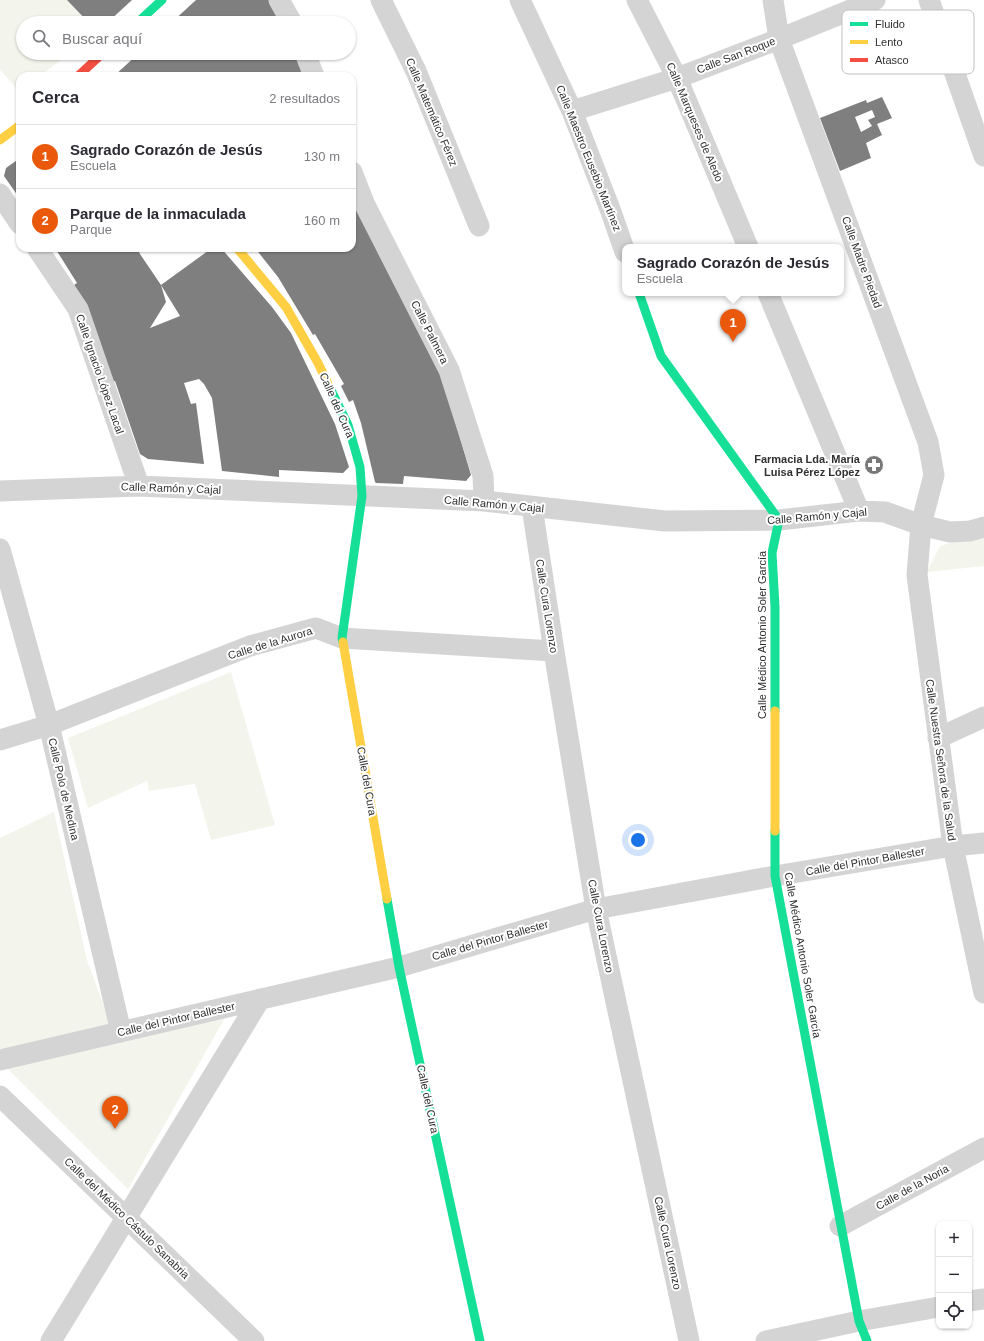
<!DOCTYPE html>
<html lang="es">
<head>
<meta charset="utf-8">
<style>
  :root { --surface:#fff; --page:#f2f2f3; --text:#2b2b33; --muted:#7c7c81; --line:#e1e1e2; --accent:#ea580c }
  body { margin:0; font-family:Helvetica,sans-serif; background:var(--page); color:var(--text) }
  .controls { position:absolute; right:12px; bottom:12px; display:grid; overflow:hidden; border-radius:8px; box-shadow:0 1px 3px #0004 }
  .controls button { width:36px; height:36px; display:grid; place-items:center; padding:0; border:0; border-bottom:1px solid var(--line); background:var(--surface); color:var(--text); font:20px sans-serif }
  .you { position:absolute; left:638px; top:840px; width:14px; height:14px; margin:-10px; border:3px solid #fff; border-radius:50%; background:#1a73e8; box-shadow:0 0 0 6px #1a73e833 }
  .badge { display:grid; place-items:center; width:26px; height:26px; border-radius:50%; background:var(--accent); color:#fff; font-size:13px; font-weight:700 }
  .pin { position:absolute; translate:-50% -33px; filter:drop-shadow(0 1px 2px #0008) }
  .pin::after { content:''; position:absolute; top:21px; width:14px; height:12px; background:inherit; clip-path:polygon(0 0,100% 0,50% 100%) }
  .popup { position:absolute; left:622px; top:244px; width:222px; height:52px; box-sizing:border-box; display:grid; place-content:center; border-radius:8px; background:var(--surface); filter:drop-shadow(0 1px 3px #0005); font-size:13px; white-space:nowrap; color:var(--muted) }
  .popup b { font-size:15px; color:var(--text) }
  .popup::after { content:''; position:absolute; left:50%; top:100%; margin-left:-8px; border:8px solid transparent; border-top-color:var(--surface) }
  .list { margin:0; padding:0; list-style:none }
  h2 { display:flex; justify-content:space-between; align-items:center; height:52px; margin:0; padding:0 16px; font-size:17px }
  h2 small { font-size:13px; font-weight:400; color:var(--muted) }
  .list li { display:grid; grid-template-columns:26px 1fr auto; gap:12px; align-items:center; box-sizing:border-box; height:64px; padding:0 16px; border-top:1px solid var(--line) }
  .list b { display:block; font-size:15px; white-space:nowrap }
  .list p { margin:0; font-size:13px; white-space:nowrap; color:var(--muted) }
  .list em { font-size:13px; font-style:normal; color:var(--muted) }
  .icon { flex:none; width:22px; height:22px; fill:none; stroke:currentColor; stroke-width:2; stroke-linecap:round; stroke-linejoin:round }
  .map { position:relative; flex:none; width:984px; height:1341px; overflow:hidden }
  .search { position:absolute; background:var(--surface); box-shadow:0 1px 3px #0004; left:16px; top:16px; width:340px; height:44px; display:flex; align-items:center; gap:10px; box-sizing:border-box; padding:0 14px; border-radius:22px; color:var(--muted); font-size:15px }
  .panel { position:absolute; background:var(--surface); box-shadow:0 1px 3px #0004; left:16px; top:72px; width:340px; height:180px; border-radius:12px }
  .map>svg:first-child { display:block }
</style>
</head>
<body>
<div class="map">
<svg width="984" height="1341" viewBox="0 0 984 1341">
  <rect width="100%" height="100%" fill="#fff"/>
  <path fill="#f3f5ec" d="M0 0H67L89 23H23V53H70L40 76H20V92L0 70Z
    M984 533V566L927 572 940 546Z
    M231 672 275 825 211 840 195 784 149 791 147 781 88 808 68 738Z
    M54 812 87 960 114 1033 0 1060V838Z
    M226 1016 128 1189 7 1068Z"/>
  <path fill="#7f7f7f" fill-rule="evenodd" d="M67 0H132L107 23H89Z
    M196 0H269L282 23H171Z
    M139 53H297L304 76H114Z
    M882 97 892 118 877 124 882 135 866 143 871 158 840 171 820 118 866 100 867 103ZM872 110 875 117 868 120 872 126 861 132 855 117Z
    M20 158V199L4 176 6 168Z
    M352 201 442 377 471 475 466 481 404 476 403 484 376 483 375 482 361 423 353 400 349 402 341 386 344 384 315 334 313 335 278 277 255 248H352Z
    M55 248H140L138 250 140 254 161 285 166 302 150 328 180 316 161 285 212 248H221L272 307 291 333 335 424 349 467 343 473 279 470V477L222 471 212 398 204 384 199 379 184 383 191 404 196 403 204 464 148 459 140 454 115 381 112 382 74 285 77 283Z"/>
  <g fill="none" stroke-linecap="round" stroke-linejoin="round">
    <path stroke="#d4d4d4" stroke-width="21" d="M279 0 292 23
      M381 0 416 71 479 226
      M520 0 572 111 610 209 625 252
      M637 0 677 78 748 247
      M773 0 779 39 928 442 934 475 921 525 917 575 953 846 984 993
      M929 0 984 156
      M305 53 314 76
      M572 111 677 78 779 39 875 0
      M352 172 365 205 449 370 483 476 484 501
      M0 194 20 224
      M37 248 78 309 139 486
      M768 293 859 511
      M0 491 139 486 484 501 665 521 779 520 859 511 885 512 921 525 950 532 970 531 984 527
      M532 507 554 651 596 909 689 1341
      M0 549 49 725 121 1032
      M938 738 984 717
      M0 740 49 725 250 646 316 628 342 638 554 651
      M0 1060 399 967 596 909 775 876 953 846 984 843
      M0 1096 254 1341
      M840 1226 984 1148
      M969 1301 984 1299
      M51 1341 260 999
      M766 1341 859 1321 939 1307"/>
    <path stroke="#16e098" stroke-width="9" d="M137 23 162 0
      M639 293 661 356 779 520 772 553 775 607V711
      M330 388 348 425 360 467 362 496 342 638 343 642
      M775 831V876L859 1321 867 1341
      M387 899 399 967 480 1341"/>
    <path stroke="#ffcf43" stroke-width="9" d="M0 140 20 125
      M237 248 286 307 318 363 330 388
      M343 642 387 899
      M775 711V831"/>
    <path stroke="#f24e42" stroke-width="9" d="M78 76 103 53"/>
  </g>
  <defs>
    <g id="pharmacy-disc" transform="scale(1)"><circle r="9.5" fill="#787878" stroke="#fff"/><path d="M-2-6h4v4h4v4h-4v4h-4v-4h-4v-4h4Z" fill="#fff"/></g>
  </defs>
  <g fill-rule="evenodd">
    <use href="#pharmacy-disc" x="874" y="465"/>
  </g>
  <g text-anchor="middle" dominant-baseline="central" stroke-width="4" stroke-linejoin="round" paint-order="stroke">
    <g font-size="11" fill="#303030" stroke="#fff">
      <text transform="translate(736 55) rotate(-21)">Calle San Roque</text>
      <text transform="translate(432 112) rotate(67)">Calle Matemático Férez</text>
      <text transform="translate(695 122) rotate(67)">Calle Marqueses de Aledo</text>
      <text transform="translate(589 158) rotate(68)">Calle Maestro Eusebio Martínez</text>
      <text transform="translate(862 262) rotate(70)">Calle Madre Piedad</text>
      <text transform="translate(430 332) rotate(63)">Calle Palmera</text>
      <text transform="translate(100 374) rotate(71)">Calle Ignacio López Lacal</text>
      <text transform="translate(337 405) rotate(66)">Calle del Cura</text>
      <text transform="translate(171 488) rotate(2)">Calle Ramón y Cajal</text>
      <text transform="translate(494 504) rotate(5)">Calle Ramón y Cajal</text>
      <text transform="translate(817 516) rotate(-5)">Calle Ramón y Cajal</text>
      <text transform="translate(547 606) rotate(81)">Calle Cura Lorenzo</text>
      <text transform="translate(762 635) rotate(-90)">Calle Médico Antonio Soler García</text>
      <text transform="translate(270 643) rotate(-17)">Calle de la Aurora</text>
      <text transform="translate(941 760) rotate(82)">Calle Nuestra Señora de la Salud</text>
      <text transform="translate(367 781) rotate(80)">Calle del Cura</text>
      <text transform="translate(64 789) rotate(77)">Calle Polo de Medina</text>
      <text transform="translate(865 861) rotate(-10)">Calle del Pintor Ballester</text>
      <text transform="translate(601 926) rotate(79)">Calle Cura Lorenzo</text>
      <text transform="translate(490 940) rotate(-16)">Calle del Pintor Ballester</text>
      <text transform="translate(803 955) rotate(80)">Calle Médico Antonio Soler García</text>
      <text transform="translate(176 1019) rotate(-13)">Calle del Pintor Ballester</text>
      <text transform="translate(428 1099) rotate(78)">Calle del Cura</text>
      <text transform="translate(912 1187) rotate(-29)">Calle de la Noria</text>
      <text transform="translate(127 1218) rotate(44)">Calle del Médico Cástulo Sanabria</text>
      <text transform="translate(668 1243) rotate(78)">Calle Cura Lorenzo</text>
    </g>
    <g font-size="11" font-weight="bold" fill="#303030" stroke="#fff" text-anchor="end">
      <text x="860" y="459">Farmacia Lda. María<tspan x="860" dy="13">Luisa Pérez López</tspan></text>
    </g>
  </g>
  <rect x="842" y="10" width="132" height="64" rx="6" fill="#fff" stroke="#c1c1c1" stroke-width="1"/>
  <rect x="850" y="22" width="18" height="4" fill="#16e098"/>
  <rect x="850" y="40" width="18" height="4" fill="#ffcf43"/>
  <rect x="850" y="58" width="18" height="4" fill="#f24e42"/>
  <g font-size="11" fill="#303030">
    <text x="875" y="28">Fluido</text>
    <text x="875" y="46">Lento</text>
    <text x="875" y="64">Atasco</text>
  </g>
</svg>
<div class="controls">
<button>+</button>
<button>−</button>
<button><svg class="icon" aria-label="locate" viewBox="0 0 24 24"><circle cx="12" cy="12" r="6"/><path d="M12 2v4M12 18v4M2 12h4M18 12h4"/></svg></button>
</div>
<div class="you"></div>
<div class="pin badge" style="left:733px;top:342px">1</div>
<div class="popup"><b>Sagrado Corazón de Jesús</b>Escuela</div>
<div class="pin badge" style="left:115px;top:1129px">2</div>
<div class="search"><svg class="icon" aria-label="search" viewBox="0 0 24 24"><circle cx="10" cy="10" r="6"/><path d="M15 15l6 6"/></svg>Buscar aquí</div>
<section class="panel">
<h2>Cerca<small>2 resultados</small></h2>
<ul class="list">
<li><span class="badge">1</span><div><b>Sagrado Corazón de Jesús</b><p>Escuela</p></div><em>130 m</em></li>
<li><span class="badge">2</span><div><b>Parque de la inmaculada</b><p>Parque</p></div><em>160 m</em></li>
</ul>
</section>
</div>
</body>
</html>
